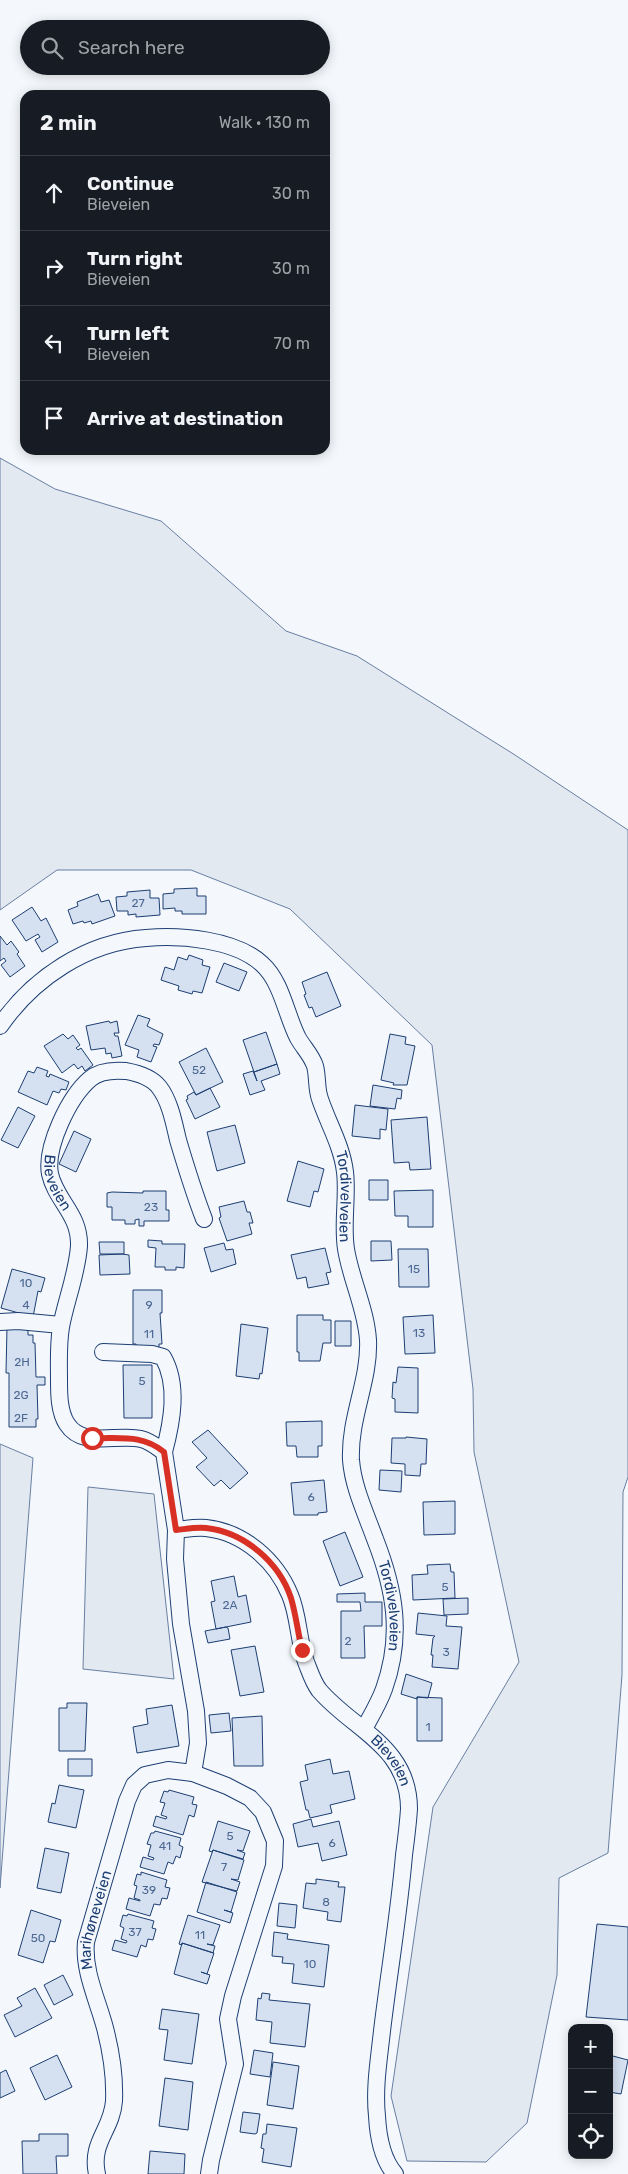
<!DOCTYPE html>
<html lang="en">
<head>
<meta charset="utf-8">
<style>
  :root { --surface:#171b24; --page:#20242c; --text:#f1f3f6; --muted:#9ea1a6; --line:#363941 }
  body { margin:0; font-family:Rubik,sans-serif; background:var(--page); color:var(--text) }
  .controls { position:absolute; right:15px; bottom:15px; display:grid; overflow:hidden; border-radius:10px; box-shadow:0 2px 12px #0003 }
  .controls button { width:45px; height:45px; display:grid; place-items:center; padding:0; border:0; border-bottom:1px solid var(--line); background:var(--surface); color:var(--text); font:25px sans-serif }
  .stop { position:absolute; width:15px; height:15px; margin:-11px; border:4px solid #d93025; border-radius:50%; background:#fff }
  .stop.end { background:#d93025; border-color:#fff; box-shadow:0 1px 5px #0008 }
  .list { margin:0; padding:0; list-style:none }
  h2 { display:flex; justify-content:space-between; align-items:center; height:65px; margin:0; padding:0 20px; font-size:21px }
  h2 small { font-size:16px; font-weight:400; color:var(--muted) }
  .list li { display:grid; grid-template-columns:32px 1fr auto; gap:15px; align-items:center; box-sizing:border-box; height:75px; padding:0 20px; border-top:1px solid var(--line) }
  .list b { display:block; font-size:19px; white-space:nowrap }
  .list p { margin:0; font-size:16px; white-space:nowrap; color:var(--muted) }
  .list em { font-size:16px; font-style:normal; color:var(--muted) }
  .icon { flex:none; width:28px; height:28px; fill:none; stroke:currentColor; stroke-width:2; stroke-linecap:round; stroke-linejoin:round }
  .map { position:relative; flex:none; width:628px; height:2174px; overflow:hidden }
  .search { position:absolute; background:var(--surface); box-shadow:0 2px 12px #0003; left:20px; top:20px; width:310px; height:55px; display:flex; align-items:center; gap:12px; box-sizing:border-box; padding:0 18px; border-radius:28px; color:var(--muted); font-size:19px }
  .panel { position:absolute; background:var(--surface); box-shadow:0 2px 12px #0003; left:20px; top:90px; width:310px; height:365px; border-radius:15px }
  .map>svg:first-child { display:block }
</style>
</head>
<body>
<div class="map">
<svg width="628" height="2174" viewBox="0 0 628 2174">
  <rect width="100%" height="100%" fill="#f4f7fb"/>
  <path fill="#e3e9f0" stroke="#687fa3" d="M0 458 55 489 161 521 286 631 357 656 515 755 628 830V1477L623 1492 622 1675 608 1853 559 1878 557 1975 527 2123 486 2162 407 2161 391 2096 433 1807 519 1662 474 1452 473 1389 432 1045 290 909 191 870H57L0 910Z
    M0 1444 33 1458 0 1888Z
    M88 1487 154 1494 174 1679 83 1669Z"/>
  <path fill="#d5e0f0" stroke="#1d3f73" d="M197 888V896H206V914H182V911H175V908L163 909V894L174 893V889Z
    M150 890V898H159L160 915 136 917V914L128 915V911H117L116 897 127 896V892Z
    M98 894 101 902 109 900 115 916 92 924 91 921 84 923 83 921 73 924 68 910 78 906 77 902Z
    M32 907 41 921 46 918 58 942 42 952 35 940 40 937 38 934 26 941 12 920Z
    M0 936 7 945 11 941 19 952 17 954 25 966 10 977 1 965 6 961 4 958 0 961Z
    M189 955 203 960 202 965 210 967 202 993 193 991 192 994 178 990 179 986 161 980 165 967 174 970 178 957 187 960Z
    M224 963 247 972 239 991 216 982Z
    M327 972 341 1006 316 1017 312 1007 309 1008 304 995 306 994 302 982Z
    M138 1015 150 1019 147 1026 163 1034 159 1045 154 1044 153 1046 157 1047 151 1062 137 1057 139 1050 125 1045Z
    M109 1021 110 1023 117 1021 119 1033H114L115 1036H118L122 1056 112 1058 111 1053 106 1054 105 1048 91 1050 86 1026Z
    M266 1032 277 1064 254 1072 243 1040Z
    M63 1034 68 1039 73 1035 80 1045 76 1048 78 1050 81 1048 93 1065 85 1071 82 1066 78 1069 74 1064 62 1073 44 1046Z
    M390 1034 406 1037 405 1044 415 1046 407 1085H393L394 1083 381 1080Z
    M206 1048 223 1082 196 1095 179 1062Z
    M277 1064 280 1074 261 1081 265 1090 250 1095 243 1074 253 1071 257 1081 254 1072Z
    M37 1067 48 1071 46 1076 49 1077 50 1074 69 1082 66 1090 61 1089 59 1093 53 1091 47 1105 18 1092 28 1071 34 1073Z
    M373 1085 402 1090 401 1099 397 1098 395 1109 370 1106Z
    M210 1088 220 1107 195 1119 186 1100 188 1099 187 1096 194 1092 196 1095Z
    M355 1105 388 1109 386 1130 380 1129V1139L352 1136Z
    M18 1107 35 1116 18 1148 1 1140Z
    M427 1117 431 1169 410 1170 409 1162 394 1163 391 1120Z
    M235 1125 245 1163 217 1171 207 1132Z
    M74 1131 91 1139 76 1172 59 1164Z
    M298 1161 324 1169 318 1192 314 1191 310 1207 287 1201Z
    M369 1180H388V1200H369Z
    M433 1190V1227H408V1216H395L394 1191Z
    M143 1191H166V1210H169V1221H144V1226H139V1219L135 1220V1224H125V1220H112V1207H107V1193L112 1192 143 1193Z
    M244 1201 247 1212H250L253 1223H249L252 1234 227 1241 219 1218 221 1217 219 1207Z
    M148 1240 162 1241V1244H185L184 1268 176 1267V1270H165V1267H155L156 1248 148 1247Z
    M371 1241H391L392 1260 371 1261Z
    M99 1242H124V1254H100Z
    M224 1243 226 1250 233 1249 236 1264 211 1272 204 1248Z
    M325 1248 331 1272 326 1273 329 1284 308 1288 306 1277 297 1279 291 1255Z
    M398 1249H428L429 1287H399Z
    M122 1254 129 1255 130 1274 100 1275 99 1255Z
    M12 1269 45 1278 41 1292 38 1291 33 1317 1 1308Z
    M133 1290H162V1313H160L162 1344H159V1350H136V1344H133Z
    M297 1315H323V1320H331V1343H323L320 1361H299V1352H297Z
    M433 1315 435 1353 405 1354 403 1317Z
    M335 1321H351V1346H335Z
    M241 1324 268 1328 262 1374 260 1373 259 1379 236 1376Z
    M7 1327H28V1335H33V1343H35L36 1377H45V1385H37L38 1419H36V1427H9V1373H6Z
    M123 1365H152V1418H124Z
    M398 1367 418 1368V1413L395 1412V1399L392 1398 393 1382 396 1383Z
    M322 1421V1446H318V1457H297L296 1446H287L286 1422Z
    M208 1430 248 1473 230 1489 221 1480 214 1486 196 1467 207 1458 192 1442Z
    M406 1437 427 1439 426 1464H421L420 1476 405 1475V1464L391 1463 392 1438H406Z
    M380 1470 402 1471 401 1492 379 1490Z
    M324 1480 327 1512 318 1513V1515H294L291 1483Z
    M455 1501V1534L424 1535 423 1502Z
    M345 1532 363 1577 340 1586 323 1541Z
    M450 1564 451 1572H454L455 1598 413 1600 412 1575 428 1574 427 1565Z
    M234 1576 238 1597 246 1595 251 1622 216 1629 211 1602 215 1601 211 1581Z
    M365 1593V1602H382V1626H364L365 1658H341V1611H361L360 1602H337V1594Z
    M468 1598V1614L444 1615 443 1599Z
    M418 1613 447 1616 446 1626 462 1627 458 1669 432 1667 433 1655H431L433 1638 435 1636 416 1634Z
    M226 1627 228 1628 230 1639 208 1643 205 1631Z
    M255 1646 264 1692 240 1696 231 1650Z
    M406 1674 432 1683 428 1698 417 1697V1699L401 1694Z
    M417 1697 442 1698V1741H417Z
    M67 1703H87L85 1751H59V1708H67Z
    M172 1705 179 1746 137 1753 133 1727 148 1724 146 1709Z
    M229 1713 231 1731 211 1733 209 1715Z
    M262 1716 263 1766H234L232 1718Z
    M68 1759H92V1776H68Z
    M330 1759 333 1774 349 1771 355 1799 330 1805 332 1813 310 1818 308 1810H306L300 1782 308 1780 305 1765Z
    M59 1785 84 1790 76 1828 48 1822 52 1803 55 1804Z
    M169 1790 194 1797 192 1804 197 1805 194 1817 189 1815 183 1835 153 1826 156 1816 166 1819 167 1817 161 1815 165 1803 160 1802 164 1791 168 1792Z
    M311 1819 313 1827 339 1821 347 1855 322 1861 318 1843 298 1847 293 1824Z
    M218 1821 250 1831 243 1851 237 1850 245 1853 243 1859 213 1850 212 1852 209 1851Z
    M155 1831 181 1838 179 1845 183 1847 180 1858 176 1856 173 1864 168 1862 164 1874 140 1867 143 1857 153 1860 154 1858 148 1856 151 1845 147 1844 151 1833H154Z
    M45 1848 69 1853 61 1893 37 1888Z
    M213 1850 244 1860 238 1880 231 1879 240 1882 237 1891 202 1882Z
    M141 1872 167 1880 165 1887 170 1888 167 1899 162 1898 160 1905 154 1904 150 1916 126 1909 129 1898 140 1901V1900L134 1898 137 1886 134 1885 137 1874 141 1875Z
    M316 1879 339 1882 338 1887H345L341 1922 327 1920 328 1912 303 1908 306 1883 316 1884Z
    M206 1882 237 1892 231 1912 224 1910 233 1913 230 1923 197 1912Z
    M279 1903 297 1905 295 1928 277 1926Z
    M31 1910 61 1920 55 1942 50 1941 43 1963 18 1955Z
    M128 1914 154 1921 152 1928 156 1929 153 1940 148 1939 146 1947 141 1945 137 1957 112 1950 115 1940 126 1943 127 1941 121 1939 124 1928 120 1926 123 1915 127 1916Z
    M188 1915 220 1925 213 1945 207 1944 215 1946 213 1953 182 1943V1945L179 1944Z
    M597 1924 628 1927V2020L586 2017Z
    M274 1932 288 1934 287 1939 329 1945 324 1987 292 1983 294 1964 282 1963 283 1957 272 1956Z
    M182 1943 214 1953 207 1974 201 1972 210 1975 207 1984 174 1974Z
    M63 1975 73 1995 54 2005 44 1985Z
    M35 1988 52 2018 15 2037 4 2015 22 2006 17 1998Z
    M262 1993 270 1994 269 2000 310 2004 305 2047 270 2043 272 2022 256 2020 258 1998 261 1999Z
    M162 2009 199 2014 192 2064 164 2060 168 2030 159 2029Z
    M254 2050 273 2053 270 2077 250 2074Z
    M57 2055 72 2087 45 2100 30 2068Z
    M609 2055 628 2060 621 2094 609 2092Z
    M273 2062 299 2066 293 2109 267 2105Z
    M6 2070 15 2091 0 2098V2073Z
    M165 2078 193 2082 188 2130 159 2126Z
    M243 2112 260 2114 257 2133 255 2134 240 2132Z
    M267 2124 297 2128 291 2167 262 2162 264 2149 261 2148 263 2134H266Z
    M39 2134H68V2156H56L57 2174H23L22 2141H39Z
    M150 2151 185 2154 184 2174H148Z"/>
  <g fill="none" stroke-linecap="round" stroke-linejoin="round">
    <g stroke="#1d3f73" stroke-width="18">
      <g id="street">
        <path id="s1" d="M0 1026C33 978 87 942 146 938 180 935 235 939 262 964 282 982 286 1015 298 1038 303 1047 312 1056 315 1066 318 1077 316 1088 320 1099 328 1123 342 1146 345 1172 348 1197 342 1223 346 1249 351 1280 366 1309 368 1340 370 1380 349 1418 351 1460 353 1487 366 1514 375 1539 395 1590 403 1636 384 1689 379 1703 371 1716 364 1729"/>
        <path id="s2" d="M204 1219C194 1193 186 1167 178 1140 174 1123 170 1101 159 1087 152 1078 137 1073 126 1071 114 1070 99 1071 90 1079 69 1097 45 1147 50 1174 56 1201 80 1214 79 1246 77 1274 66 1300 61 1327 58 1345 59 1363 59 1380 59 1394 59 1412 67 1424 83 1449 118 1433 141 1439 150 1441 157 1447 164 1452L176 1530C186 1529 196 1527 206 1528 244 1532 276 1561 290 1595 299 1616 298 1640 306 1662 310 1672 313 1682 319 1690 353 1730 409 1746 409 1809 408 1824 406 1840 404 1855 399 1914 389 1972 382 2031 379 2059 374 2088 377 2116 378 2135 382 2159 395 2174"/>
        <path d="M0 1322 18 1321 61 1325"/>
        <path d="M103 1352 152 1354 163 1357C179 1385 172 1422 164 1452"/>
        <path d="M176 1530 175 1559 181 1624 196 1711 198 1743 193 1773"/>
        <path id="s3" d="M97 2174C90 2142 112 2130 114 2101 115 2077 111 2051 105 2028 98 2001 83 1971 86 1942L127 1801 134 1785 145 1775 168 1770 193 1773 227 1786 250 1798 263 1812 275 1841 274 1866 233 1996 228 2019 235 2064 211 2160 209 2174"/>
      </g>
    </g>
    <use href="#street" stroke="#f4f7fb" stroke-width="16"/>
  </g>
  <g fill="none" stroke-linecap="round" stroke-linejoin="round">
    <path stroke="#d93025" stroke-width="6" d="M92 1438C120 1439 142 1434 164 1452L176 1530C186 1529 196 1527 206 1528 244 1532 279 1562 291 1598 296 1615 298 1633 302 1650"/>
  </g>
  <g text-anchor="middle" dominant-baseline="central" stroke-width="4" stroke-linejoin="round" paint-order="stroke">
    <g font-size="12" fill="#4b6792">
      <text x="138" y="903">27</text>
      <text x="199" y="1070">52</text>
      <text x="151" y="1207">23</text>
      <text x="414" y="1269">15</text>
      <text x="26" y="1283">10</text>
      <text x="26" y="1305">4</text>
      <text x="149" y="1305">9</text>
      <text x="419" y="1333">13</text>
      <text x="149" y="1334">11</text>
      <text x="22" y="1362">2H</text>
      <text x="142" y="1381">5</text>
      <text x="21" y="1395">2G</text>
      <text x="21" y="1418">2F</text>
      <text x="311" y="1497">6</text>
      <text x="445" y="1587">5</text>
      <text x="230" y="1605">2A</text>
      <text x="348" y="1641">2</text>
      <text x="446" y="1652">3</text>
      <text x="428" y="1727">1</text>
      <text x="230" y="1836">5</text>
      <text x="332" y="1843">6</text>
      <text x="165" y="1846">41</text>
      <text x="224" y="1867">7</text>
      <text x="149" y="1890">39</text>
      <text x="326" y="1902">8</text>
      <text x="135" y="1932">37</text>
      <text x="200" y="1935">11</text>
      <text x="38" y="1938">50</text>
      <text x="310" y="1964">10</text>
    </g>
    <g font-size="15" fill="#1d3f73" stroke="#f4f7fb">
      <text stroke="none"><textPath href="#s2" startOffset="331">Bieveien</textPath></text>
      <text stroke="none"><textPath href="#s1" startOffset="549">Tordivelveien</textPath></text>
      <text stroke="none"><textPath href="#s1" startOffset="969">Tordivelveien</textPath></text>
      <text stroke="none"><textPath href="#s2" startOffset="1110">Bieveien</textPath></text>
      <text stroke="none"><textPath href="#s3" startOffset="262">Marihøneveien</textPath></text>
    </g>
  </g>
</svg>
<div class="controls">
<button>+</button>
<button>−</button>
<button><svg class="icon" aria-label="locate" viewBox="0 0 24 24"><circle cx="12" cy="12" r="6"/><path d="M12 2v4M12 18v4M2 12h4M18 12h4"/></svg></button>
</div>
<div class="stop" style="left:92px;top:1438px"></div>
<div class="stop end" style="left:302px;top:1650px"></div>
<div class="search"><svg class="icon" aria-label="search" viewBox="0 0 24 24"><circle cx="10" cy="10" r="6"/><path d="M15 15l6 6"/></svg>Search here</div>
<section class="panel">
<h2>2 min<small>Walk · 130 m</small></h2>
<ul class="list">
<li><svg class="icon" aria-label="ahead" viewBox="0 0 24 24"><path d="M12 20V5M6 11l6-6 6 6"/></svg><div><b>Continue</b><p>Bieveien</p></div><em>30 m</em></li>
<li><svg class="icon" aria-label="right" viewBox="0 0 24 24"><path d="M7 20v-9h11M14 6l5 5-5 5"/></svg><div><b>Turn right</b><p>Bieveien</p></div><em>30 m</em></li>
<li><svg class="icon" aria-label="left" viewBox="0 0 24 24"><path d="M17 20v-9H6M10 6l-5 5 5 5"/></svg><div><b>Turn left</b><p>Bieveien</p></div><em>70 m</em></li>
<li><svg class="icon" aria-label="arrive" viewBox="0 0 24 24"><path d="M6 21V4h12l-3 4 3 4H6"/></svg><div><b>Arrive at destination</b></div></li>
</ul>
</section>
</div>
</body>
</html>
